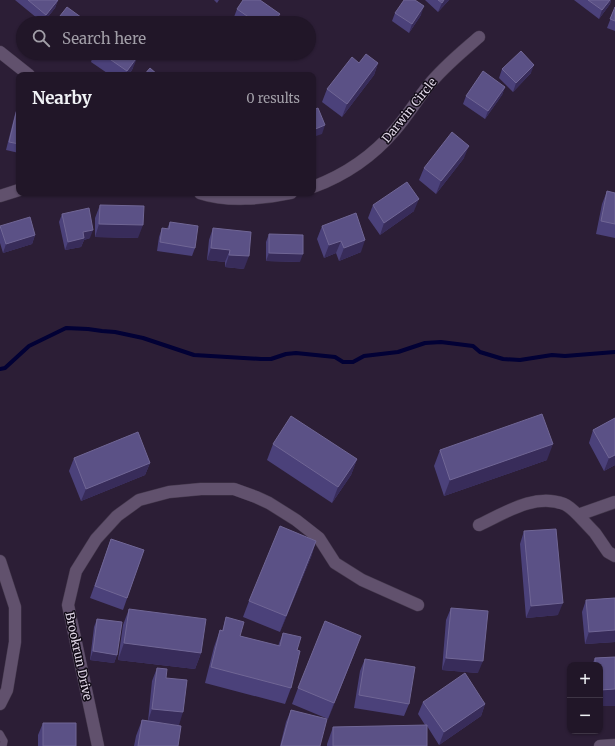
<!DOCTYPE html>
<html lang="en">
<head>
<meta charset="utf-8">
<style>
  :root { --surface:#211628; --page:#291f30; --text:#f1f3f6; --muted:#a29fa8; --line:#3e3545 }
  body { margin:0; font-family:Merriweather,serif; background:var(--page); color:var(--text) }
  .controls { position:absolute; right:12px; bottom:12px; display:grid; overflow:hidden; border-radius:8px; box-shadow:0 1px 3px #0004 }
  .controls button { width:36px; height:36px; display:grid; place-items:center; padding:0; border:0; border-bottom:1px solid var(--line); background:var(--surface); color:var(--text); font:20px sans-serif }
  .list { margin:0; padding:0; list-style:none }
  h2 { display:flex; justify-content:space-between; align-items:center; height:52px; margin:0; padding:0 16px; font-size:17px }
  h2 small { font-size:13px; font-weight:400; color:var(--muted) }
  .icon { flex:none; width:22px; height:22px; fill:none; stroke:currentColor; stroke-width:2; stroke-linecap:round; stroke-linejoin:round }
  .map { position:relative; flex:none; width:615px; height:746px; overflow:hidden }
  .search { position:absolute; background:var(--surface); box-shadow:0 1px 3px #0004; left:16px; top:16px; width:300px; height:44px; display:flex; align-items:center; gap:10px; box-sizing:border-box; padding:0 14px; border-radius:22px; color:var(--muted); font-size:15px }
  .panel { position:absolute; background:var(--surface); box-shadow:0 1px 3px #0004; left:16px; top:72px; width:300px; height:124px; border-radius:8px }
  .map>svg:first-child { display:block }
</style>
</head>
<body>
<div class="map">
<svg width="615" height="746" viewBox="0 0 615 746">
  <rect width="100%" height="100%" fill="#2c1e36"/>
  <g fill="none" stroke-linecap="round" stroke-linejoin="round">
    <path stroke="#020135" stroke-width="4" d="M0 369 5 368 29 346 66 328 88 329 102 331 115 332 143 338 194 355 261 359H271L286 354 296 353 335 357 343 362H353L364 356 398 352 425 343 441 342 473 346 480 352 503 359 520 360 552 355 565 356 615 352"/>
    <g stroke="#45394d" stroke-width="8">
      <path id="service" d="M0 734 4 741 3 746"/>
    </g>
    <g stroke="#45394d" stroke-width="13">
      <path id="minor" d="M0 52 29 75
        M313 187C345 175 373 156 395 130 407 116 417 100 428 86 443 67 462 52 479 37
        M200 193C226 202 264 199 291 193
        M0 196 19 190
        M615 502 578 515 595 533 608 552 615 556
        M479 525C505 513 534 493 564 504 569 506 574 511 578 515
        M0 561 15 607V642L7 690 0 704
        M98 746 68 605 76 571 96 539 117 516 139 500 169 492 201 489H234L256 497 269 503 296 520 319 538 335 563 362 580 418 605
        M600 746 615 745"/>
    </g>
    <use href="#service" stroke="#61516d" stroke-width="7"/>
    <use href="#minor" stroke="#61516d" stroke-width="12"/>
  </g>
  <path fill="#4b417a" d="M15 0H58L55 8 43 23Z
    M214 0H219L217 3Z
    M425 0H449L438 12Z
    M574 0H611L610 4 599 19Z
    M615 7V31L607 28Z
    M237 9 276 22V23H242L234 17Z
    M395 13 421 15 409 33 392 21Z
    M94 53H133V68L129 75H110L91 62Z
    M359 63H378L374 75 342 117 322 102 327 89Z
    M502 69 531 73 513 92 499 78Z
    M505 87 502 95 485 119 463 104 466 96Z
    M18 105 19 106V153L6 150 15 114Z
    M464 158 436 194 419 180 424 168Z
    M607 191 615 193V238L596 234 602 204Z
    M100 205 138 238 95 237V218Z
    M373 205 414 211 380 235 368 218Z
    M62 214 90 238 84 240 81 247 65 250 59 222Z
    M170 222 195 248 192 256 157 251 159 237 162 228 167 229Z
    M0 226 35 235 32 244 3 253 0 243Z
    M322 226 361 252 339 261 336 253 324 258 317 239Z
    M213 228 244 269 225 267V262L207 260 209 240Z
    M269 234 300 262 266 261V242Z
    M615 418V465L604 471 589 443 593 430Z
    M273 444 357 459 351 475 332 503 267 460Z
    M440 450 547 460 444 496 434 466Z
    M74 458 150 463 145 475 81 501 69 471Z
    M524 531 558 615 526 618 520 544Z
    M111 539 144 550 123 610 90 598Z
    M316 541 311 557 280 632 243 617 249 601Z
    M615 598V642L585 644 582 612 586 600Z
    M451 608 478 673 442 670 446 620Z
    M129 609 201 653 195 669 118 660 123 625Z
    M226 617 240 636 278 646 283 633 297 650 291 688 285 704 205 683 214 647 220 630 222 631Z
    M97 619 117 655 114 663 90 660 94 627Z
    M355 652 328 719 292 704 298 688Z
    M615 657V706H600V665H592L595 658Z
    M365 659 409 704 404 716 354 708 360 671Z
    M157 668 166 678 179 725 157 722 178 746H134L136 736 142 720 148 721 152 681Z
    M423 702 485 704 481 716 439 745 427 726V746H327V744L333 727 425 725 418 714Z
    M291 710 320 746H280L286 722Z
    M43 723 76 746H38V735Z"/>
  <path fill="#382c5a" d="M58 0 55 8 43 23 46 15Z
    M444 0H449L438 12 442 3Z
    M610 0H611L610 4 599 19 602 10Z
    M424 6 421 15 409 33 412 24Z
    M280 14 276 22V23H273Z
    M138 56 133 68 129 75H126L127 71Z
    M378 63 374 75 342 117 347 104Z
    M534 65 531 73 513 92 516 83Z
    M505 87 502 95 485 119 488 111Z
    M325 125 322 134 313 137V130Z
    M469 146 464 158 436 194 441 181Z
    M419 199 414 211 380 235 384 223Z
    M99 224 143 225 138 238 95 237Z
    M93 230 90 238 84 240 81 247 65 250 68 242 83 232Z
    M35 235 32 244 3 253 6 244Z
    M365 240 361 252 339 261 344 248Z
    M341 241 336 253 324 258 329 245Z
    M211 248 230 250 225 262 207 260Z
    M269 253 303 254 300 262 266 261Z
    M229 255 249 256 244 269 225 267Z
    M553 444 547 460 444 496 450 480Z
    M615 455V465L604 471 609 458Z
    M357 459 351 475 332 503 338 487Z
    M150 463 145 475 81 501 86 489Z
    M316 541 311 557 280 632 286 616Z
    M563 603 558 615 526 618 531 606Z
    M615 630V642L585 644 589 632Z
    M361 636 355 652 328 719 334 703Z
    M124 643 201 653 195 669 118 660Z
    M93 651 117 655 114 663 90 660Z
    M446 658 483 661 478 673 442 670Z
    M615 689V706H600V690Z
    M485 704 481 716 439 745 444 732Z
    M152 709 183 712 179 725 148 721Z"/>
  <path fill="#5b5186" stroke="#706695" d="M28 0H58L46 15Z
    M243 0H260L280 14 273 23H257L237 9Z
    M404 0H415L424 6 412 24 395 13Z
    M438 0H444L442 3Z
    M588 0H610L602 10Z
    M67 7 89 23H58L56 21Z
    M615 7V21L610 19Z
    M521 51 534 65 516 83 502 69Z
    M101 53H133L138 56 127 71Z
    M366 54 378 63 347 104 327 89 352 57 359 63Z
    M150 68 158 75H144Z
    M483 71 505 87 488 111 466 96Z
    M18 105 19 106V144L9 142Z
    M318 108 325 125 313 130V110Z
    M452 132 469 146 441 181 424 168Z
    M407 182 419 199 384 223 373 205Z
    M607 191 615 193V224L601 221Z
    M100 205 144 206 143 225 99 224Z
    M89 208 93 230 83 232 84 238 68 242 62 214Z
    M356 213 365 240 344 248 341 241 329 245 322 226Z
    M30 217 35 235 6 244 0 226Z
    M170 222 198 226 195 248 160 242 162 228 169 229Z
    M213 228 251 232 249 256 229 255 230 250 211 248Z
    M269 234 303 235V254L269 253Z
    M542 414 553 444 450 480 440 450Z
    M291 416 357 459 338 487 273 444Z
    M615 418V455L609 458 593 430Z
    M138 432 150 463 86 489 74 458Z
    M280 526 316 541 286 616 249 601Z
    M556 529 563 603 531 606 524 531Z
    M111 539 144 550 127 598 95 586Z
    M615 598V630L589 632 586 600Z
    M451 608 488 611 483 661 446 658Z
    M129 609 206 619 201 653 124 643Z
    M226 617 244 622 240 636 280 646 283 633 301 637 297 650 300 651 291 688 211 667 220 630 223 631Z
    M97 619 122 622 117 655 93 651Z
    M325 621 361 636 334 703 298 688Z
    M615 657V689L600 690V665H595V658Z
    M365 659 415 667 409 704 359 695Z
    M157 668 167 669 166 678 187 680 183 712 152 709Z
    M465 673 485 704 444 732 423 702Z
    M291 710 327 719 320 746H281Z
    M142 720 181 726 178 746H138Z
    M43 723H76V746H43Z
    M427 725V746H333V727Z"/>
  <g text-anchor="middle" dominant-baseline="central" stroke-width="3" stroke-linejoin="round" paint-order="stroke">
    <g font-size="12" fill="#e0d7e7" stroke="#110b16">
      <text transform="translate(409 110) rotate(-51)">Darwin Circle</text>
      <text transform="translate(79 656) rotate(78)">Brookrun Drive</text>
    </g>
  </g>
</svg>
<div class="controls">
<button>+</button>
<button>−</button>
</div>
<div class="search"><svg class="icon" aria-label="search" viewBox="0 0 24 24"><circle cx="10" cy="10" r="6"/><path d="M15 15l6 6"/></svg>Search here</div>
<section class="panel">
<h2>Nearby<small>0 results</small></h2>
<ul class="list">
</ul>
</section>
</div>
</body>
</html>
